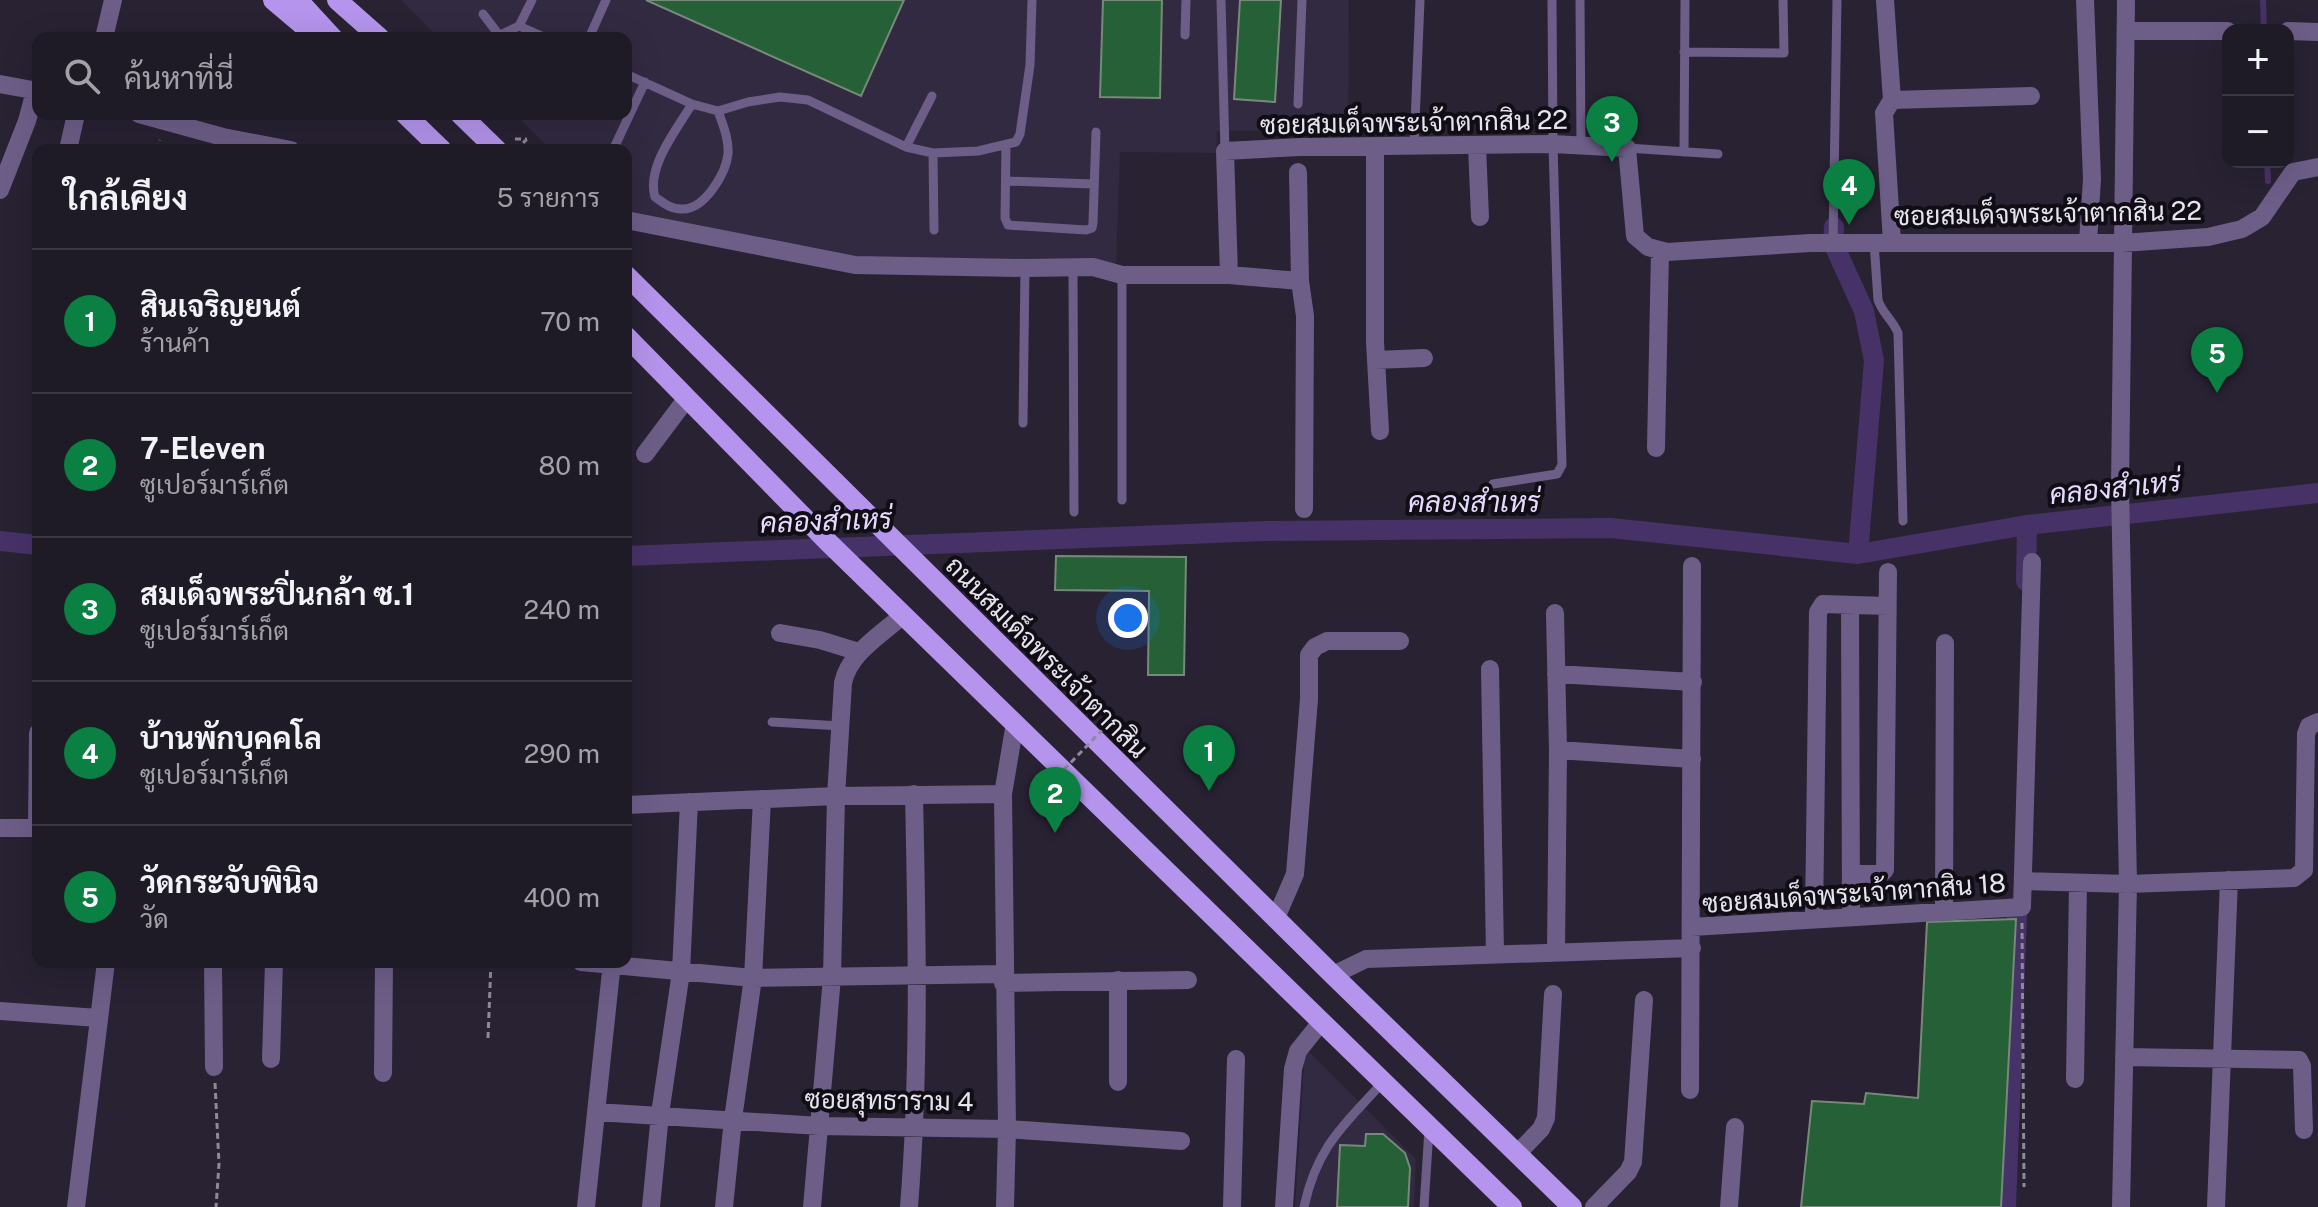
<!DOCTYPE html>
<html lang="th">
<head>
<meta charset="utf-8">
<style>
  :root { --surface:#1e1a26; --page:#2b2732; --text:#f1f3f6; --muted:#a1a1a7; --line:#3c3843; --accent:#0b8043 }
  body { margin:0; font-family:"Public Sans",Sarabun,sans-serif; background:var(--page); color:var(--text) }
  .controls { position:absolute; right:24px; top:24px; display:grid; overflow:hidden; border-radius:16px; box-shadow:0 8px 32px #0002 }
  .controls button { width:72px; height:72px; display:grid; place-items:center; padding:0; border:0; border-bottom:2px solid var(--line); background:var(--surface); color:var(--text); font:40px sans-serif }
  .you { position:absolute; left:1128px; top:618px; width:28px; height:28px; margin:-20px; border:6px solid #fff; border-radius:50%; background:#1a73e8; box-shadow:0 0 0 12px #1a73e833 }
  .badge { display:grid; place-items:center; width:52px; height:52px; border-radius:50%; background:var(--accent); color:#fff; font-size:26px; font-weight:700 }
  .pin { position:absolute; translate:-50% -66px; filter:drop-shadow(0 2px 4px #0008) }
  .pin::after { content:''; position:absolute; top:42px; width:28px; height:24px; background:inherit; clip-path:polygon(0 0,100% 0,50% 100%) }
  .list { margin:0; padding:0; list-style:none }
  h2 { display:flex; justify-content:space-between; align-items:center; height:104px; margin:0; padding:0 32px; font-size:34px }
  h2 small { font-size:26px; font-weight:400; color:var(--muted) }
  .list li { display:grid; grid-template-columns:52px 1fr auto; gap:24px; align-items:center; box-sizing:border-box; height:144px; padding:0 32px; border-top:2px solid var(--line) }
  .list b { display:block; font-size:30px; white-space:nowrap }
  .list p { margin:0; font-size:26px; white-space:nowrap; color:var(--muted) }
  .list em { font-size:26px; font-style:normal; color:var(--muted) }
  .icon { flex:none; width:44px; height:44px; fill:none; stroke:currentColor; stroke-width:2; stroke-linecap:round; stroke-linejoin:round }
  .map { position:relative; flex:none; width:2318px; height:1207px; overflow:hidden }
  .search { position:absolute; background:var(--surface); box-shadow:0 8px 32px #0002; left:32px; top:32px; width:600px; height:88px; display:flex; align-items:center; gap:20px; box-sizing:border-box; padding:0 28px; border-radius:16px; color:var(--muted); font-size:30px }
  .panel { position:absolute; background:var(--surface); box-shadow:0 8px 32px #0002; left:32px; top:144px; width:600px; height:824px; border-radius:16px }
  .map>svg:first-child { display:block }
</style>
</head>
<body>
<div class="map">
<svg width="2318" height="1207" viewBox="0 0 2318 1207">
  <rect width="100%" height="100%" fill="#282233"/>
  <path fill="#322a41" d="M401 0H1349L1348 130 1217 131 1216 153 1120 152 1116 263 862 258 626 212V150H551L515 114H626V38H439Z
    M1305 1048 1416 1159 1414 1207H1295Z"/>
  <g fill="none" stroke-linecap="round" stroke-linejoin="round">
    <path stroke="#473268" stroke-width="6" d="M2263 0 2264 30
      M2267 162 2268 181"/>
    <path stroke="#473268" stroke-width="20" d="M1834 227 1833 243 1864 311 1874 361 1858 554
      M0 541 38 545
      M626 556 1265 531 1611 528 1858 554 2027 525 2318 493
      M2026 581 2027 525
      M2006 1207 2017 914"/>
  </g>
  <path fill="#256037" stroke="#778a7a" stroke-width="2" d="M646 0H904L861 96Z
    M1103 0H1162L1160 98 1100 97Z
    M1240 0H1281L1275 102 1234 99Z
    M1056 556 1186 557 1184 675H1148L1149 591 1055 590Z
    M2016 919 2001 1207H1801L1812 1101 1864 1104 1866 1093 1918 1098 1927 922Z
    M1366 1134H1383L1405 1153 1410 1168 1408 1207H1337L1340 1145 1365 1146Z"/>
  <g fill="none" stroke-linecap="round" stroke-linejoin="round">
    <path stroke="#8f8a98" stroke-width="3" stroke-dasharray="6 4" stroke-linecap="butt" d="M515 139H527
      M157 150 160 140
      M516 150 527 139
      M2022 923 2024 1187
      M488 1038 491 962
      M215 1083 219 1164 216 1207"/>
    <path stroke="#6d5e88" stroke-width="9" d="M1221 0 1225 151
      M1580 0 1581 146
      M483 14 499 35
      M519 26 546 38
      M1185 35 1186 0
      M494 38 519 26 532 0
      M589 38 606 0
      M1684 52 1784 53 1783 0
      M626 74 692 104 718 111 748 102 780 97 808 100 906 147 933 153 978 151 1016 142 1020 134 1030 65 1032 0
      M692 104C677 129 646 167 655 197 663 203 672 210 683 209 705 209 726 173 728 154 729 139 723 125 718 111
      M1298 104 1302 0
      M1006 145 1005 218 1008 225 1086 230 1092 228 1093 223 1096 132
      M906 147 932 96
      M1414 147 1420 0
      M1627 148 1718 154
      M613 150 645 82
      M1684 152 1685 0
      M933 153 934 230
      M1006 181 1093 184
      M1874 242 1878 300C1882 313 1893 320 1898 333L1903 521
      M1833 243 1837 0
      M1073 267 1074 512
      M1023 423 1025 268
      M1493 484 1557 474 1562 465 1553 144 1552 0
      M1122 500V275
      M772 722 841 726
      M1304 1207C1317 1146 1344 1125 1384 1081
      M1424 1207 1429 1129"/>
    <path stroke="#6d5e88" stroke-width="18" d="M1885 0 1892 100
      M2085 0 2092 179 2088 242
      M2126 31H2228
      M2288 31 2318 32
      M104 38 113 0
      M0 84 38 91
      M139 114 223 137 291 150
      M1477 146 1480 217
      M1375 148V342L1380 431
      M68 150 76 114
      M1298 172 1300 281 1305 316 1304 509
      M0 190 27 121 35 91
      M626 220 855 265 1025 268 1093 267 1122 275H1229L1300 281
      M1892 242 1884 113 1892 100 2031 96
      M1229 275 1225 151 1300 147 1553 144 1627 148 1635 236 1648 247 1667 252 1810 243H2122L2208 237 2242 229 2262 217 2293 172 2318 167
      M1376 360 1424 358
      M1656 448 1660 251
      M645 454 687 398
      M1850 606 1851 917
      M1555 613 1558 750 1556 953
      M780 633 820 640 859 652
      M1490 669 1495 954
      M1556 674 1693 682
      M1558 750 1692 759
      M626 805 836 796 1003 794
      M0 828H38
      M37 828 38 733
      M1851 874H1881L1885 870 1888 572
      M2023 881 2128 884 2294 878 2304 870 2306 734 2309 726 2318 722
      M1944 911 1945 643
      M1276 918 1295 874 1309 699V655L1315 647 1327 641H1400
      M1814 919 1818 612 1823 604 1887 606
      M1692 927 2022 907 2032 562
      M213 962 214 1067
      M581 962 753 978 1003 974
      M1333 975 1366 959 1692 948
      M1003 983 1188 980
      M0 1011 98 1018
      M2124 1057 2299 1060 2302 1066 2304 1130
      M271 1059 274 962
      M383 1073 384 962
      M2075 1079 2078 883
      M1118 1082V980
      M1690 1090 1692 566
      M596 1112 820 1126 1007 1129 1181 1141
      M1518 1153 1541 1129 1546 1118 1553 994
      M76 1207 106 962
      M586 1207 612 962
      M651 1207 660 1114 681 972 689 802
      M724 1207 733 1119 753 978 762 799
      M812 1207 832 977 836 796 843 683C849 653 881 635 903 615
      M909 1207C920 1069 917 932 914 794
      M1005 1207 1007 1129 1003 794 1015 723
      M1232 1207 1236 1059
      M1284 1207 1293 1069 1298 1051 1322 1021
      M1594 1207 1628 1172 1633 1162 1644 1000
      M1729 1207 1735 1127
      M2121 1207 2128 884 2120 487 2126 0
      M2216 1207 2229 880"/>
    <path stroke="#b494ec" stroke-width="20" d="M273 0 318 38
      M298 0 333 38
      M337 0 380 38
      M405 114 442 150
      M460 114 497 150
      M626 275 1333 975 1572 1207
      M626 336 828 542 1512 1207"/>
    <path stroke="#8f8a98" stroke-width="3" stroke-dasharray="6 4" stroke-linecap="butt" d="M1050 784 1113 719"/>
  </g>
  <g text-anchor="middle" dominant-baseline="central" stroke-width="8" stroke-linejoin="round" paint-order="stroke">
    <g font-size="26" fill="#e7e3ef" stroke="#100d15">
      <text transform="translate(1414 122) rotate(-1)">ซอยสมเด็จพระเจ้าตากสิน 22</text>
      <text transform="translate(2048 213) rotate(-1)">ซอยสมเด็จพระเจ้าตากสิน 22</text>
      <text transform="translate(1047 657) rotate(45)">ถนนสมเด็จพระเจ้าตากสิน</text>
      <text transform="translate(1854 893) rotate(-4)">ซอยสมเด็จพระเจ้าตากสิน 18</text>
      <text transform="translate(889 1100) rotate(1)">ซอยสุทธาราม 4</text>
    </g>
    <g font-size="28" font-style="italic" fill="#e6dbfe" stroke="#100d15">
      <text transform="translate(2115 487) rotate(-6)">คลองสำเหร่</text>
      <text x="1474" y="501">คลองสำเหร่</text>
      <text transform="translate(826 520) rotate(-2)">คลองสำเหร่</text>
    </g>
  </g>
</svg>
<div class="controls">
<button>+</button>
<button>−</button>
</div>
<div class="you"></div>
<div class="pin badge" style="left:1209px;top:791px">1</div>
<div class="pin badge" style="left:1055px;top:833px">2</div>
<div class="pin badge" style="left:1612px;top:162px">3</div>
<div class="pin badge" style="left:1849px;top:225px">4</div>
<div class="pin badge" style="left:2217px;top:393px">5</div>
<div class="search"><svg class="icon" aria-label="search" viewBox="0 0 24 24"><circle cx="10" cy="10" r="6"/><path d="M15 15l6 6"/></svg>ค้นหาที่นี่</div>
<section class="panel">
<h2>ใกล้เคียง<small>5 รายการ</small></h2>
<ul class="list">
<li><span class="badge">1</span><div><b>สินเจริญยนต์</b><p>ร้านค้า</p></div><em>70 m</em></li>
<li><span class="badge">2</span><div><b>7-Eleven</b><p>ซูเปอร์มาร์เก็ต</p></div><em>80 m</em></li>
<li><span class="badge">3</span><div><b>สมเด็จพระปิ่นกล้า ซ.1</b><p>ซูเปอร์มาร์เก็ต</p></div><em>240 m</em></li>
<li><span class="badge">4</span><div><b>บ้านพักบุคคโล</b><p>ซูเปอร์มาร์เก็ต</p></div><em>290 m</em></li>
<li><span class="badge">5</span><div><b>วัดกระจับพินิจ</b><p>วัด</p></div><em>400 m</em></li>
</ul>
</section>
</div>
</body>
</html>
